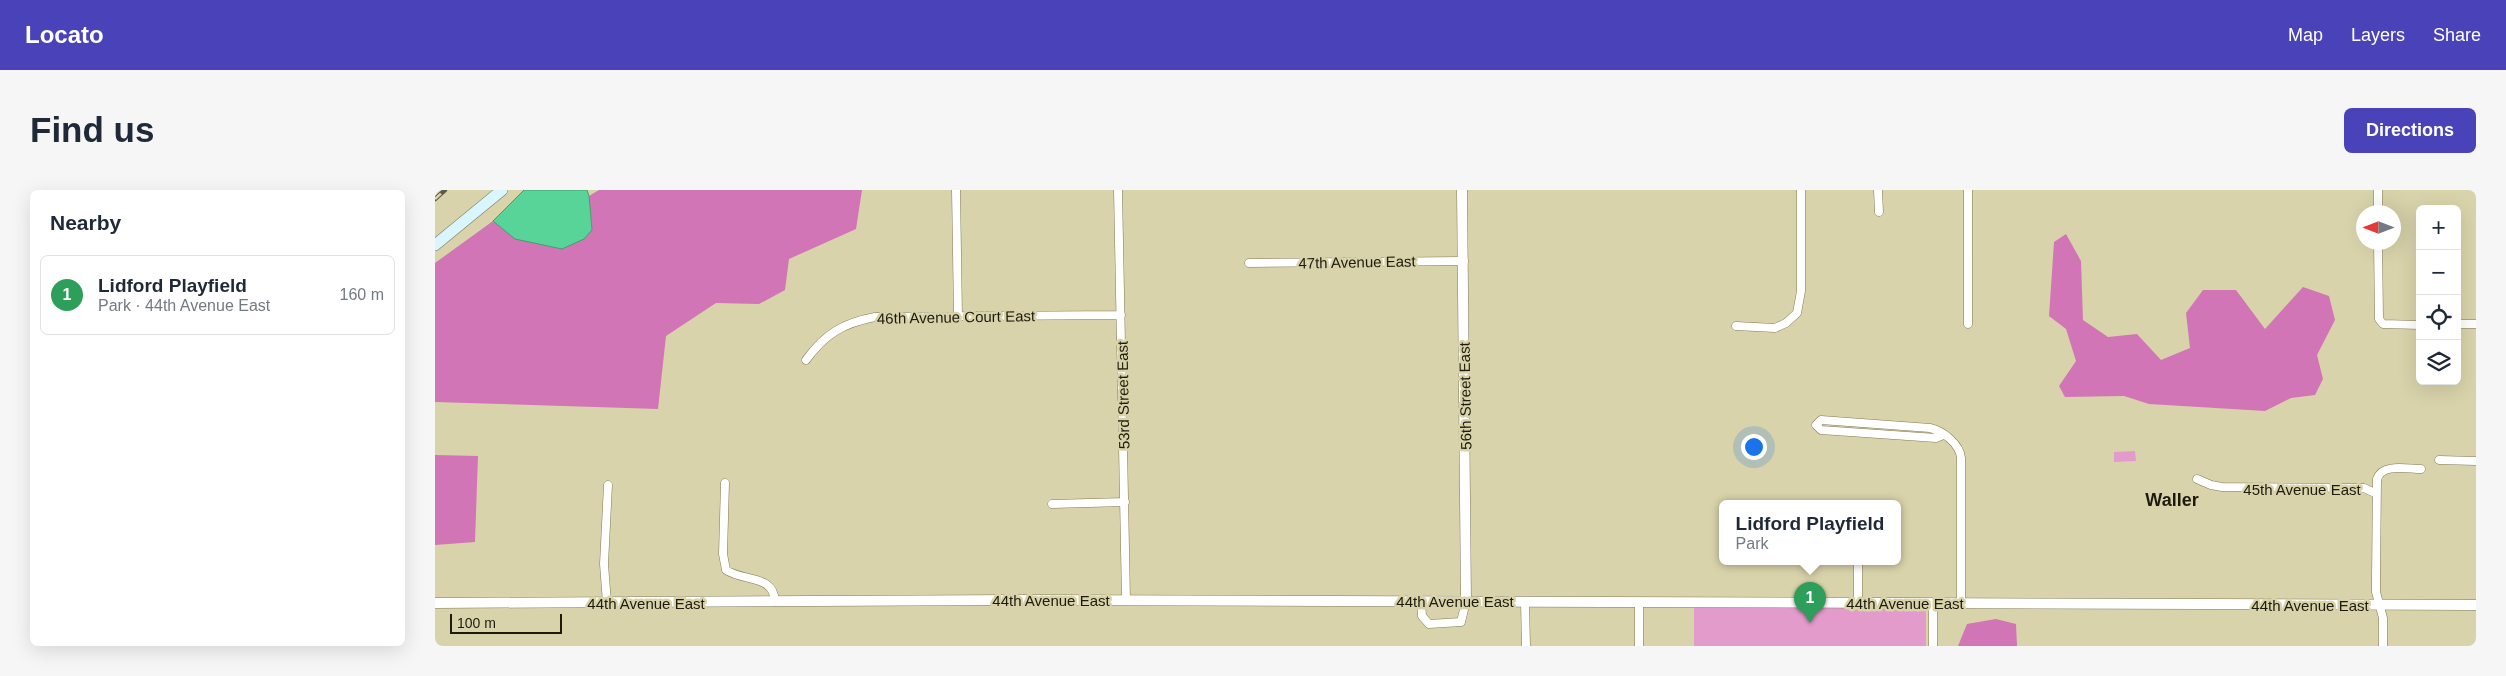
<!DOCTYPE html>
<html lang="en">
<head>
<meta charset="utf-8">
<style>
  :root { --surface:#fff; --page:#f6f6f7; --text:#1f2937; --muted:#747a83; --line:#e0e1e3; --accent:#4942b8 }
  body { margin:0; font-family:Arial,sans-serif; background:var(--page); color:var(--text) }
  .controls { position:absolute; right:15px; top:15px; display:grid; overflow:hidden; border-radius:8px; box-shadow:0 5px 20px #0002 }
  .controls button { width:45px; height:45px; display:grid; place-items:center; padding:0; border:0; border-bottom:1px solid var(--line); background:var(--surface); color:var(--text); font:25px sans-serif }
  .compass { position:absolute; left:1921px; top:15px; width:45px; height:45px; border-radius:50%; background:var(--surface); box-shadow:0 5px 20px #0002; rotate:270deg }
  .scale { position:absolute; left:15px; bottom:12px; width:112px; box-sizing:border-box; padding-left:5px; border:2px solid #1e1b0c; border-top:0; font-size:14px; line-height:18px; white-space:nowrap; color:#1e1b0c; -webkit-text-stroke:4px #d9d3ab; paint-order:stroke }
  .you { position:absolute; left:1318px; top:256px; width:18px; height:18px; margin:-12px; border:4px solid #fff; border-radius:50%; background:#1a73e8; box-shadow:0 0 0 8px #1a73e833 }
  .badge { display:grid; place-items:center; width:32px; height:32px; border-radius:50%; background:var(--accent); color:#fff; font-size:16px; font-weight:700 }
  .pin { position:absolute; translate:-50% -41px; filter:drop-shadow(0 1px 2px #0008) }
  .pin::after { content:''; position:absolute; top:26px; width:18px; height:15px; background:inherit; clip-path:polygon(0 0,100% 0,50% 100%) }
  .popup { position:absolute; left:1284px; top:310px; width:182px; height:65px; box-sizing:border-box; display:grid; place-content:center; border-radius:8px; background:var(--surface); filter:drop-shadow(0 1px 4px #0005); font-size:16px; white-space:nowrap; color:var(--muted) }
  .popup b { font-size:19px; color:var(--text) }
  .popup::after { content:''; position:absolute; left:50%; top:100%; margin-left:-10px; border:10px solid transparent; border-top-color:var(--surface) }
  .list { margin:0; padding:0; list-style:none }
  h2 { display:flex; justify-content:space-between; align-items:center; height:65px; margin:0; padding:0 20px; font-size:21px }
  h2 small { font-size:16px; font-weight:400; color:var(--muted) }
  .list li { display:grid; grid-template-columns:32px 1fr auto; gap:15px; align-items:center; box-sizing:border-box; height:80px; margin:0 10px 10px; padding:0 10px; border:1px solid var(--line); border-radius:8px }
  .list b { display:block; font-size:19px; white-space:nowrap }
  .list p { margin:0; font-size:16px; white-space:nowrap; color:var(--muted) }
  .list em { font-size:16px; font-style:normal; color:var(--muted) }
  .icon { flex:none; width:28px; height:28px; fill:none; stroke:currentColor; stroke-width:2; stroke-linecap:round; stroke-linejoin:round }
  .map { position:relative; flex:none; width:2041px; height:456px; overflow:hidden; border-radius:8px }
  header { display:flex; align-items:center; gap:30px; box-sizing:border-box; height:70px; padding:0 25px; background:var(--accent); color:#fff }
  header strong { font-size:24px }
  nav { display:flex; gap:28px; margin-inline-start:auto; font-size:18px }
  .intro { display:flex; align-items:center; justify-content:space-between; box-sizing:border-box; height:120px; padding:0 30px }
  h1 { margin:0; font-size:35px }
  .button { padding:12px 22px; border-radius:8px; background:var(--accent); color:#fff; font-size:18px; font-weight:700 }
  main { display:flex; gap:30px; padding:0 30px }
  aside { flex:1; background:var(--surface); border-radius:8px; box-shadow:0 5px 20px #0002 }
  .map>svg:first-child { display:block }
</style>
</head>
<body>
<header>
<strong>Locato</strong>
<nav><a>Map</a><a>Layers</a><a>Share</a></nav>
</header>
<div class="intro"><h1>Find us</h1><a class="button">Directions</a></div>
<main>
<aside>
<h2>Nearby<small></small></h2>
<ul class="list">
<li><span class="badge" style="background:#2e9e5b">1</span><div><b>Lidford Playfield</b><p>Park · 44th Avenue East</p></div><em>160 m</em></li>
</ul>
</aside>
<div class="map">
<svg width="2041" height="456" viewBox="0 0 2041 456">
  <rect width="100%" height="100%" fill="#d9d3ab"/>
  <path fill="#e29bcb" d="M1700 261 1701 271 1679 272V262Z
    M1259 417 1491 418V456H1259Z"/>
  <path fill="#d175b6" d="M164 0H427L421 39 354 69 350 100 324 114 281 113 231 146 223 219 0 212V73L58 31 81 49 157 40 154 6Z
    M1631 44 1646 71 1648 130 1673 147 1702 144 1726 170 1755 158 1751 123 1768 100H1801L1830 139 1868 97 1894 106 1900 130 1882 165 1888 189 1880 205 1856 208 1830 221 1714 214 1689 206 1630 207 1624 196 1641 171 1631 139 1614 126 1619 52Z
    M0 265 43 266 40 352 0 355Z
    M1561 429 1581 434 1582 456H1523L1532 434Z"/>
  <path fill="#59d498" stroke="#479c6e" d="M89 0H152L154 6 157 40 149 49 127 59 80 49 58 31Z"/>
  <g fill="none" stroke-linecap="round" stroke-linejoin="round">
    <g stroke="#817a56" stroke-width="9">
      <path id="minor" d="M521 0 523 125
        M683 0 691 410
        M1443 0 1444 22
        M1943 0V22
        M1943 52 1944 129 1948 134 1985 135
        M814 73 1029 71
        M1533 134V0
        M2022 134H2041
        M1301 136 1340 138 1351 133 1362 123 1366 101V0
        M371 170C390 144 408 133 440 127L686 125
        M1508 245 1501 248 1386 240 1381 235 1386 230 1495 238C1508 241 1525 254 1526 268V413
        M2004 270 2041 271
        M1762 289 1776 295 1787 297 1929 298 1940 303
        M290 293 288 364 291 380C309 392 339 384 340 412
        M617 314 690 312
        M986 411 987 426 994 434 1026 432 1031 411
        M1090 412 1091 456
        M1204 412V456
        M172 413 169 374 173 295
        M1423 413V372
        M1498 413V456
        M1948 456V428L1941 402V389L1942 289C1947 273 1972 279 1986 279"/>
    </g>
    <g stroke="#817a56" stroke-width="11">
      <path id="tertiary" d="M1027 0 1031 411
        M0 413 595 410 2041 415"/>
    </g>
    <g stroke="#817a56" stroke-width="12">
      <path id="secondary" d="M0 55 67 0"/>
    </g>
    <use href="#minor" stroke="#fff" stroke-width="8"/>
    <use href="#tertiary" stroke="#fff" stroke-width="10"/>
    <use href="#secondary" stroke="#d9f5fe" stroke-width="11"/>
    <g stroke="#5f5a43" stroke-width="4.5">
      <path id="rail" d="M0 9 10 0"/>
    </g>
    <use href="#rail" stroke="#d9d3ab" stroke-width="2.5" stroke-dasharray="8" stroke-linecap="butt"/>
  </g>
  <g text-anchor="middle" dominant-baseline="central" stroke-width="5" stroke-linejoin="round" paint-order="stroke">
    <g font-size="15" fill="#1e1b0c" stroke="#d9d3ab">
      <text transform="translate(922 72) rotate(-1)">47th Avenue East</text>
      <text transform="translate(521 127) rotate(-1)">46th Avenue Court East</text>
      <text transform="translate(688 205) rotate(-91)">53rd Street East</text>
      <text transform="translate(1030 206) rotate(-91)">56th Street East</text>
      <text x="1867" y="299">45th Avenue East</text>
      <text x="616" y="410">44th Avenue East</text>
      <text x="1020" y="411">44th Avenue East</text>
      <text x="211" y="413">44th Avenue East</text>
      <text x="1470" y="413">44th Avenue East</text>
      <text x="1875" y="415">44th Avenue East</text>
    </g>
    <g font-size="18" font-weight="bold" fill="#1e1b0c" stroke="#d9d3ab">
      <text x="1737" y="310">Waller</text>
    </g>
  </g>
</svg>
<div class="controls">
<button>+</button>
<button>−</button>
<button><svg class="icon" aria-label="locate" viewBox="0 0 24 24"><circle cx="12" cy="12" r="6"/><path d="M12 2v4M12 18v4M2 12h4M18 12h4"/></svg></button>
<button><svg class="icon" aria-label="layers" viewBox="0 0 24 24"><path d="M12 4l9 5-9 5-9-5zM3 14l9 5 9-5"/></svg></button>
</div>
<svg class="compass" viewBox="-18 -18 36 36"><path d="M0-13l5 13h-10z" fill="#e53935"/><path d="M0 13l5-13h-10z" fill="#747a83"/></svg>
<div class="scale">100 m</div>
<div class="you"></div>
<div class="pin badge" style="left:1375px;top:433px;background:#2e9e5b">1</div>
<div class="popup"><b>Lidford Playfield</b>Park</div>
</div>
</main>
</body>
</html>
